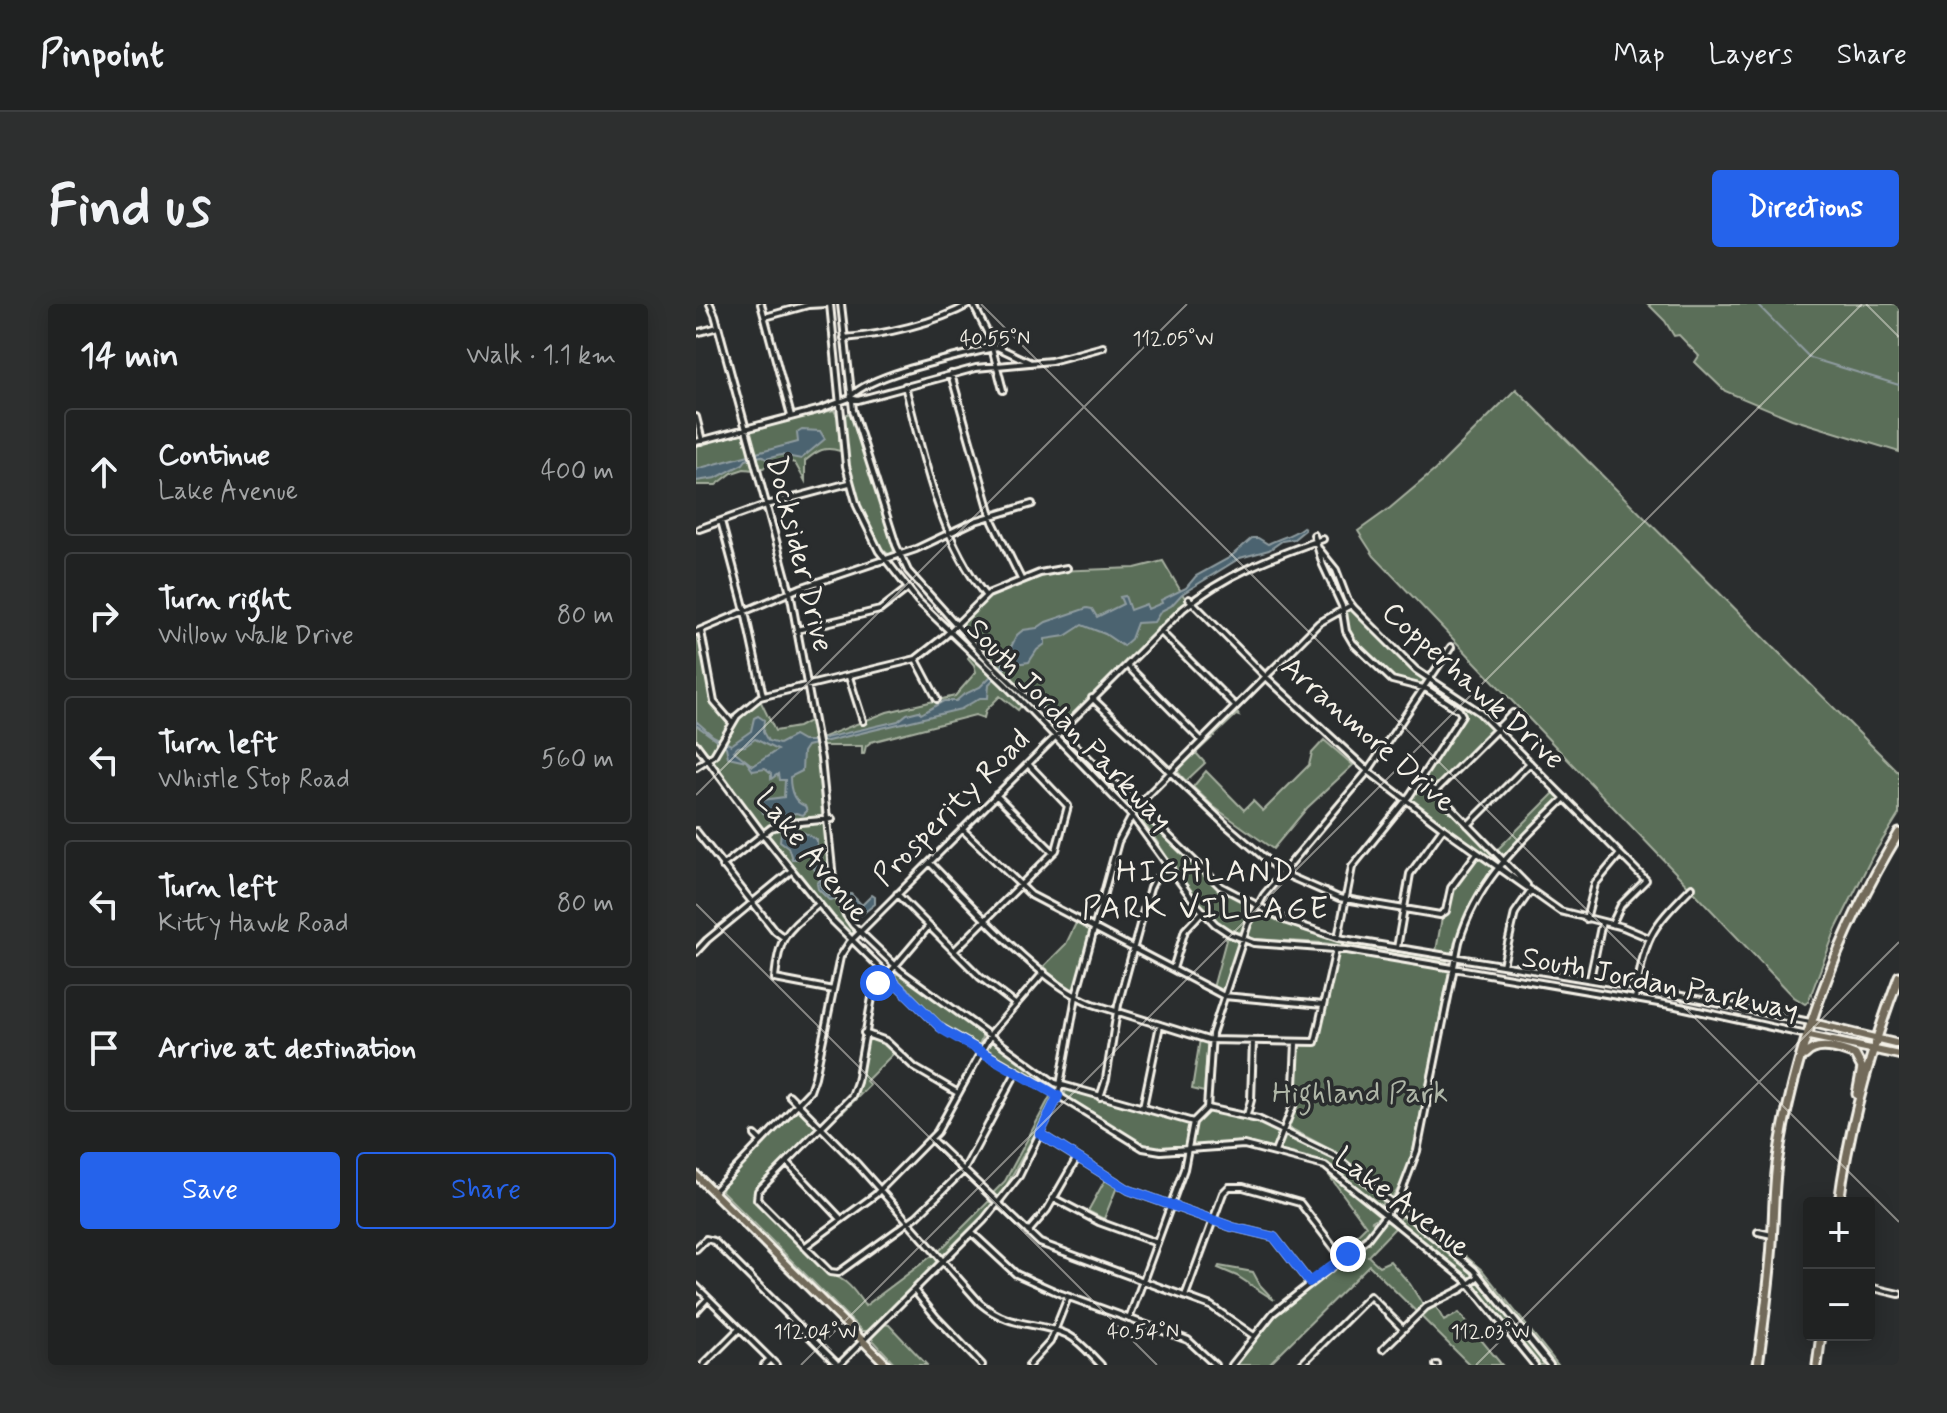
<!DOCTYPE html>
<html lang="en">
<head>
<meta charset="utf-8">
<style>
  :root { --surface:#202222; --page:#2d2f2f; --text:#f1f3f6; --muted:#a2a4a5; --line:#3d3f40; --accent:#2563eb }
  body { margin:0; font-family:Mynerve,sans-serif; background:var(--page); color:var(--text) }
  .controls { position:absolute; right:24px; bottom:24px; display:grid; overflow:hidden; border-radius:8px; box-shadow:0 4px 20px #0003 }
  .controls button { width:72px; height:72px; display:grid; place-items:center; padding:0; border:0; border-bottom:2px solid var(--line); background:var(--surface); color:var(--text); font:40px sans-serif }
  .stop { position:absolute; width:24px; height:24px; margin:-18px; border:6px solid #2563eb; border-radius:50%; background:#fff }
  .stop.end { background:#2563eb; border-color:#fff; box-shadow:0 2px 8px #0008 }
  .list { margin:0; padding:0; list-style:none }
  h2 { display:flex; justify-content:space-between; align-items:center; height:104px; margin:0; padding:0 32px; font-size:34px }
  h2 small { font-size:26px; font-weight:400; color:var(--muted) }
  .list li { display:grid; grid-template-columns:52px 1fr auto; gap:24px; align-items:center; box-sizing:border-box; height:128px; margin:0 16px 16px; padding:0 16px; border:2px solid var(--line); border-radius:8px }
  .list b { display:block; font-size:30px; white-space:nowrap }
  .list p { margin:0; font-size:26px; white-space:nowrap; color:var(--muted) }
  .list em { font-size:26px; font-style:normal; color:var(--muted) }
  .actions { display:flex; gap:16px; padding:24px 32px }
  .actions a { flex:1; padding:18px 0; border:2px solid var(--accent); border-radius:8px; text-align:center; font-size:28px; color:var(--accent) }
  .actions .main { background:var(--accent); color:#fff }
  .icon { flex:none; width:44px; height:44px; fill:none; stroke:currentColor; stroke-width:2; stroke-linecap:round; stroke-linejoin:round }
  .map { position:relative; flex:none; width:1203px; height:1061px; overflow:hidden; border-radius:8px }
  header { display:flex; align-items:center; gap:48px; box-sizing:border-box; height:112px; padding:0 40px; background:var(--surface); border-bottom:2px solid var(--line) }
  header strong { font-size:38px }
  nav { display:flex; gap:44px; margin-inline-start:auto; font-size:28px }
  .intro { display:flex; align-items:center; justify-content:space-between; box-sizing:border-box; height:192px; padding:0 48px }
  h1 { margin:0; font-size:56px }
  .button { padding:20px 36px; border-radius:8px; background:var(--accent); color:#fff; font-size:28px; font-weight:700 }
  main { display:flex; gap:48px; padding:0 48px }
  aside { flex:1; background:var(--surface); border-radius:8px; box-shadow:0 4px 20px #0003 }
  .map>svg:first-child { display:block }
</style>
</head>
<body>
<header>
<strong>Pinpoint</strong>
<nav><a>Map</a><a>Layers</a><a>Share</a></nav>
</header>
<div class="intro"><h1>Find us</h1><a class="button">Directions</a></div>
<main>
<aside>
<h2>14 min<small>Walk · 1.1 km</small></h2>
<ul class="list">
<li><svg class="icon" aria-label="ahead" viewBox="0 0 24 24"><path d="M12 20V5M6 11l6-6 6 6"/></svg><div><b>Continue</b><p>Lake Avenue</p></div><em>400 m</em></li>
<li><svg class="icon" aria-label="right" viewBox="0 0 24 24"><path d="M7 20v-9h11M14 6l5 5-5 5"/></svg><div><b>Turn right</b><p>Willow Walk Drive</p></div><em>80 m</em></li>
<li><svg class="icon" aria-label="left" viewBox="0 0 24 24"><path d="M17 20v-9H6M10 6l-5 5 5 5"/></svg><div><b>Turn left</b><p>Whistle Stop Road</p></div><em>560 m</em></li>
<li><svg class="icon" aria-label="left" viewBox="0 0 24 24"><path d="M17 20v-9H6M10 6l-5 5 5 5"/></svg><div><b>Turn left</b><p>Kitty Hawk Road</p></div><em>80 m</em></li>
<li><svg class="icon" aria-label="arrive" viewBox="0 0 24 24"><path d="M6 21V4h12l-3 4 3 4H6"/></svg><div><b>Arrive at destination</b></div></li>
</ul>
<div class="actions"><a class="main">Save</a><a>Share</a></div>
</aside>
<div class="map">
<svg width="1203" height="1061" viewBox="0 0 1203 1061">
  <rect width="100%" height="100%" fill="#2a2d2e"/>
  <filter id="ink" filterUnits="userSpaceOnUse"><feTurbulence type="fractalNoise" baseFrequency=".0125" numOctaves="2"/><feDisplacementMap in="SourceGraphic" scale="16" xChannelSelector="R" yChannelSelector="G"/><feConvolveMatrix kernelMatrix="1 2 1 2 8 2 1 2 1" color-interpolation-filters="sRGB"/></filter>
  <g filter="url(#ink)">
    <path fill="#5a6e58" stroke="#a7b0a0" stroke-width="2" d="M952 0H1203V148L1096 115 1029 87 999 58 1003 52 983 31 978 32 969 17Z
      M820 85 1203 469V510L1176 553 1140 625 1112 698 1109 700 1098 693 678 252 662 227 694 204 739 166Z
      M138 106 142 114 144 147C129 142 122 146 109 157V177L99 159C82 153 76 161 62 166L54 126Z
      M154 109 199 245 194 251C186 247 183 240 179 232 157 194 150 155 146 112Z
      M44 128 49 131 59 166 48 165 36 169 20 181H0V141Z
      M467 257 490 296V301L367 420 362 419 314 376 308 382 325 402 322 406 304 392 290 406 288 414 279 411 175 438 170 442 168 450H166V442H121L126 512 89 518 69 525 63 523 16 460 17 454 40 416 64 396 79 427 102 423 115 416 120 436 191 408 259 392 280 368 278 361 272 354 274 351 289 363 295 357 265 321 294 291 332 276 359 267 439 264Z
      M657 305 729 373 726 380 703 377 695 373 656 335 649 308Z
      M0 331 4 334 14 392 20 405 32 420 19 445 13 450 0 436Z
      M735 378 779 407 796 426 739 485 728 478 727 474 767 412 732 383Z
      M541 408 543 412 540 411 500 449 509 459 490 477 481 467Z
      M368 433 521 583 555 603 546 628C508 629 471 546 448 520 422 491 392 464 365 436Z
      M628 436 657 461 611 504 577 545 518 503 497 483 510 467 548 506 557 497 567 507 613 461 616 449Z
      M723 481 736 487 804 555 801 560 715 499 714 494Z
      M860 487 865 494 806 553 800 547Z
      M126 518 129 521C133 557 134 598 160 626L154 632 137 615 70 531 73 527 90 521Z
      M784 552 797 563 774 601 758 647 753 650 740 647 746 613 751 608 755 587 778 554Z
      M563 608 623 631 750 653 751 658 628 639 557 635 552 634 551 629 558 611Z
      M381 617 394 623 396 627 381 682 377 686 346 664 370 640Z
      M531 632 541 636 542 640 527 685 523 687 517 684Z
      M646 647 750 665 753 668 716 852 707 877 696 894 641 849 592 823 600 800 601 745 605 741H622L640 650Z
      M203 668 287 730 283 741 279 742 246 723 196 674Z
      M173 733 191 740 199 748 170 777 174 781 146 809 160 789 170 737Z
      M504 735 512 739 508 788 496 785Z
      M296 737 358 780 356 786 289 748Z
      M370 785 493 817 491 841C447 857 403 815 368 793Z
      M356 789 358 796 304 893H299L296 890 309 877Z
      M103 806 119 821 120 825 60 885V896L133 970C150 974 159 987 169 1002L237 951 241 955 239 961 172 1027H166L26 887C28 869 86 825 100 807Z
      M513 806 552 813 586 828 579 845 546 839 497 842 499 819Z
      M589 830 631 848 688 894 685 903 631 861 583 848Z
      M632 870 684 912 676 917 680 920 677 923 649 949 647 945 670 922Z
      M409 876 421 883 408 915 392 907Z
      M293 897 298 901 248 952H244L241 949Z
      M709 900 787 967 862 1061H859L784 967 706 903Z
      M708 910 779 971 773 975 702 917Z
      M689 918H696L700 923 672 952 683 962 694 957 714 980 730 1006 739 1001 748 1017 763 1009 806 1061H774L673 961 572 1061H540L583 1006 672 937Z
      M523 962 557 968 564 981 578 996 541 972 522 964Z
      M784 976 852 1061H841L778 980Z
      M188 1020 193 1021 231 1061H200L175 1034Z"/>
    <path fill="#4c6470" stroke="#8f9ca0" stroke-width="2" fill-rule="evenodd" d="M106 126 124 127 129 135 105 155 85 151 70 155 65 152 50 156 47 160 20 174 0 177V165L102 138 101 129Z
      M607 223 609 226 598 235 586 237 573 246 544 254 486 290 475 302 465 307 458 318 441 319 435 335 427 342 409 330 386 321 369 332 349 335V340L341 346 333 358 312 361 293 380 292 394H284L265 405 111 442 107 448 106 467 94 473C94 486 97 498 109 502L111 507 107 511 100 509 85 512V522L91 530 105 527 121 536V544L126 554 123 564 126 574 124 582 133 592 155 590 166 601 176 591 179 593V600L164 612 157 610 155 600 149 594 133 596 122 585 121 580 125 574 118 565 121 556 120 550 108 549 101 555H96L92 543 84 537 85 528 80 514 67 509 64 500 66 496 88 493 89 476H83L82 470 75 475V470L69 465 57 467 50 457 32 453 30 443 0 421V417L17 432 35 441 55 427 58 414 62 412 68 416 67 428 72 437 83 440 98 432 107 437H116L202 417 211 410 223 407 225 410 248 397H260L267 391 284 383 306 361 321 331 327 326 341 324 350 318 391 304 396 305 401 313 427 300 424 293 429 292 434 306 450 300 452 305 466 299 465 296 490 284 500 272 533 254 556 234H562L572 240C583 234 596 232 607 223ZM59 435 81 446 57 462 38 447 42 443 49 442Z"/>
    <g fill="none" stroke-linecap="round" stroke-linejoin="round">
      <path stroke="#8f9ca0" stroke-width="2" d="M1061 0 1114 54 1203 81"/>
      <g stroke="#f4f1e8" stroke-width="10">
        <path id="minor" d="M14 0 19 11 94 288 125 455 137 575 150 611 157 621 205 667 359 779 497 818
          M65 0 95 112
          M134 0 150 162 161 202 183 247 222 297 309 380 436 512 500 600 519 620 534 630 558 639 651 646 980 702 1111 731
          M145 0 157 106 200 241 212 267 294 358 524 582 591 617 642 634 951 685 1114 718
          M277 0 293 32 307 86
          M69 13 112 1 131 0
          M0 29 22 23
          M148 34C187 31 240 19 274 0
          M255 70 297 218 325 275
          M209 82C228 154 243 232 289 291
          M155 92C179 68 266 52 301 43L333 58
          M0 113 6 137
          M0 138 125 105 154 94 162 96 280 64 355 57 407 43
          M25 217 48 303 67 392
          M3 225 67 202 153 179
          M618 231 627 261 646 302 650 327 657 339 696 376 731 385 763 406 766 411 714 491 656 563 642 634
          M623 245 640 266 651 295 658 304 720 366 783 408 950 576 925 601 916 620
          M493 295 569 372 672 467 747 524 864 607 927 623 953 634
          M101 326 184 306 211 285
          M5 327 18 398 36 419
          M464 327 539 402
          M0 328 104 284 220 245 279 217 336 200
          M220 355 241 395
          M431 361 505 436
          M153 373 167 417
          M396 394 530 521 586 569 643 594 744 611 750 607 755 584 781 549
          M0 440 66 529 135 615 244 723 342 779 447 844 465 847 548 841 629 862 769 975 839 1061
          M0 463 18 451 41 412 64 393 220 355 249 332 292 290 344 269 371 264
          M723 477 739 487 831 581
          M739 487 817 409
          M300 491 357 548
          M442 501 623 319 655 301
          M772 521 834 459
          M266 525 335 591 528 692 627 701
          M0 527 79 627 87 633
          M234 559C275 600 343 679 397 700L512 736 619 738 640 645
          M26 562 75 524 94 519 136 515
          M201 590 284 673 319 700
          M123 600C90 628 83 630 79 675L137 686
          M890 615 899 580 924 550
          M233 622 177 688 161 778 156 792 62 887 61 895 134 968 142 969 221 912 268 866 321 767
          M701 644 714 570 747 524
          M258 647 360 546 372 502 332 460
          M0 648 11 636 96 566
          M807 661 819 609 835 586
          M477 665 489 626 506 608
          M894 675 906 618
          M939 695C950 633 951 628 996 583
          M168 729 190 737 219 764 262 789
          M93 791 162 861 284 999C316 1026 340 1016 372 1031 385 1038 395 1051 405 1061
          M404 793 410 775 422 701 454 584 458 576 475 564
          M447 803 464 721
          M511 804 562 815 639 852 778 966 854 1061
          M551 811 555 796 557 737
          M344 830 433 886 536 923 578 933 613 978
          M59 831 65 837
          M235 835 344 939 515 1002 558 1032
          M579 848 597 802 600 739
          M91 858 145 915
          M17 888 114 787 119 773 144 653 153 639 487 305C528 271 577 252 627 235
          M357 894 403 918 461 939
          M332 928 351 906 381 854
          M1062 928 1076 931
          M276 929 320 970 365 990 492 1036 519 1061
          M108 943 179 891 241 828 296 728 348 668
          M0 945 10 935 18 937 142 1061
          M0 982 80 1061
          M1173 983 1203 990
          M218 986 240 1013 286 1061
          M489 992 527 889 533 883H547L604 899 646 954
          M0 1007 12 994
          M433 1015 488 865 497 818 511 804 516 730 552 620 568 591 672 467 755 343
          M687 1045 730 1003 766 985 783 972
          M7 1061 43 1025
          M68 1061 74 1055
          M143 1061 288 916 323 872 362 792 381 687 422 538 436 512
          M333 1061 354 1038 372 993
          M536 1061 577 1009 671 935 704 892 721 847 763 638C781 576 825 537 869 494
          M605 1061 674 992 707 1025
          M740 1061H741"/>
      </g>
      <g stroke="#f4f1e8" stroke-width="12">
        <path id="major" d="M1117 719 1203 740
          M1113 732 1203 751
          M0 871 191 1061"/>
      </g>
      <g stroke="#f4f1e8" stroke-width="13">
        <path id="highway" d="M1109 751C1121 737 1144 745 1159 751L1166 764 1161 790
          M1143 899C1153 821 1175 745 1203 672
          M1062 1061C1067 1025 1072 988 1075 952 1078 921 1077 890 1081 860 1098 745 1143 628 1203 529
          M1121 1061 1125 1031"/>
      </g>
      <use href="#minor" stroke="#2a2d2e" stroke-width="4"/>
      <use href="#major" stroke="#726b5a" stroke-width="6"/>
      <use href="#highway" stroke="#726b5a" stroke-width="7"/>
    </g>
  </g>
  <g fill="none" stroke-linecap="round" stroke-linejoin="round" filter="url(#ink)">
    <path stroke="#2563eb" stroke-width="10" d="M182 679 190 670 247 726 362 792 344 830 433 886 536 923 578 933 613 978 652 950"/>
  </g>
  <path fill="none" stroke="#f4f1e8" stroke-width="2" stroke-opacity="0.45" d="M285 0 1203 918M1170 0 1203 33M0 491 491 0M0 600 461 1061M105 1061 1166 0M780 1061 1203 638"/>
  <g text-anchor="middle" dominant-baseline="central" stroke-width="7" stroke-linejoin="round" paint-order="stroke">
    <g font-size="30" fill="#f4f1e8" stroke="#2a2d2e">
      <text transform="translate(103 250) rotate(76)">Docksider Drive</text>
      <text transform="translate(777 382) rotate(42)">Copperhawk Drive</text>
      <text transform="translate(373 421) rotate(46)">South Jordan Parkway</text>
      <text transform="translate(672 431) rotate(41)">Arranmore Drive</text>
      <text transform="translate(256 504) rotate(-45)">Prosperity Road</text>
      <text transform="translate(116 552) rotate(51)">Lake Avenue</text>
      <text transform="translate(964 680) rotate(11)">South Jordan Parkway</text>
      <text transform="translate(706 899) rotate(37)">Lake Avenue</text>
    </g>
    <g font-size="30" fill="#afb6a7" stroke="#2a2d2e">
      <text x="664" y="789">Highland Park</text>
    </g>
    <g font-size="32" letter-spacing="2" fill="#f4f1e8" stroke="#2a2d2e">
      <text x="510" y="568">HIGHLAND<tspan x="510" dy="37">PARK VILLAGE</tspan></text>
    </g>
  </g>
  <g font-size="20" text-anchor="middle" fill="#f4f1e8" stroke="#2a2d2e" stroke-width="7" stroke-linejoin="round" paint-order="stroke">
    <text x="299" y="41">40.55°N</text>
    <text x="477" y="41">112.05°W</text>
    <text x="119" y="1034">112.04°W</text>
    <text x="794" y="1034">112.03°W</text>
    <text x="447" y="1034">40.54°N</text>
  </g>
</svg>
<div class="controls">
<button>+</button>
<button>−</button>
</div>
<div class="stop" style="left:182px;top:679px"></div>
<div class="stop end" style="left:652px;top:950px"></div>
</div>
</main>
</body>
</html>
